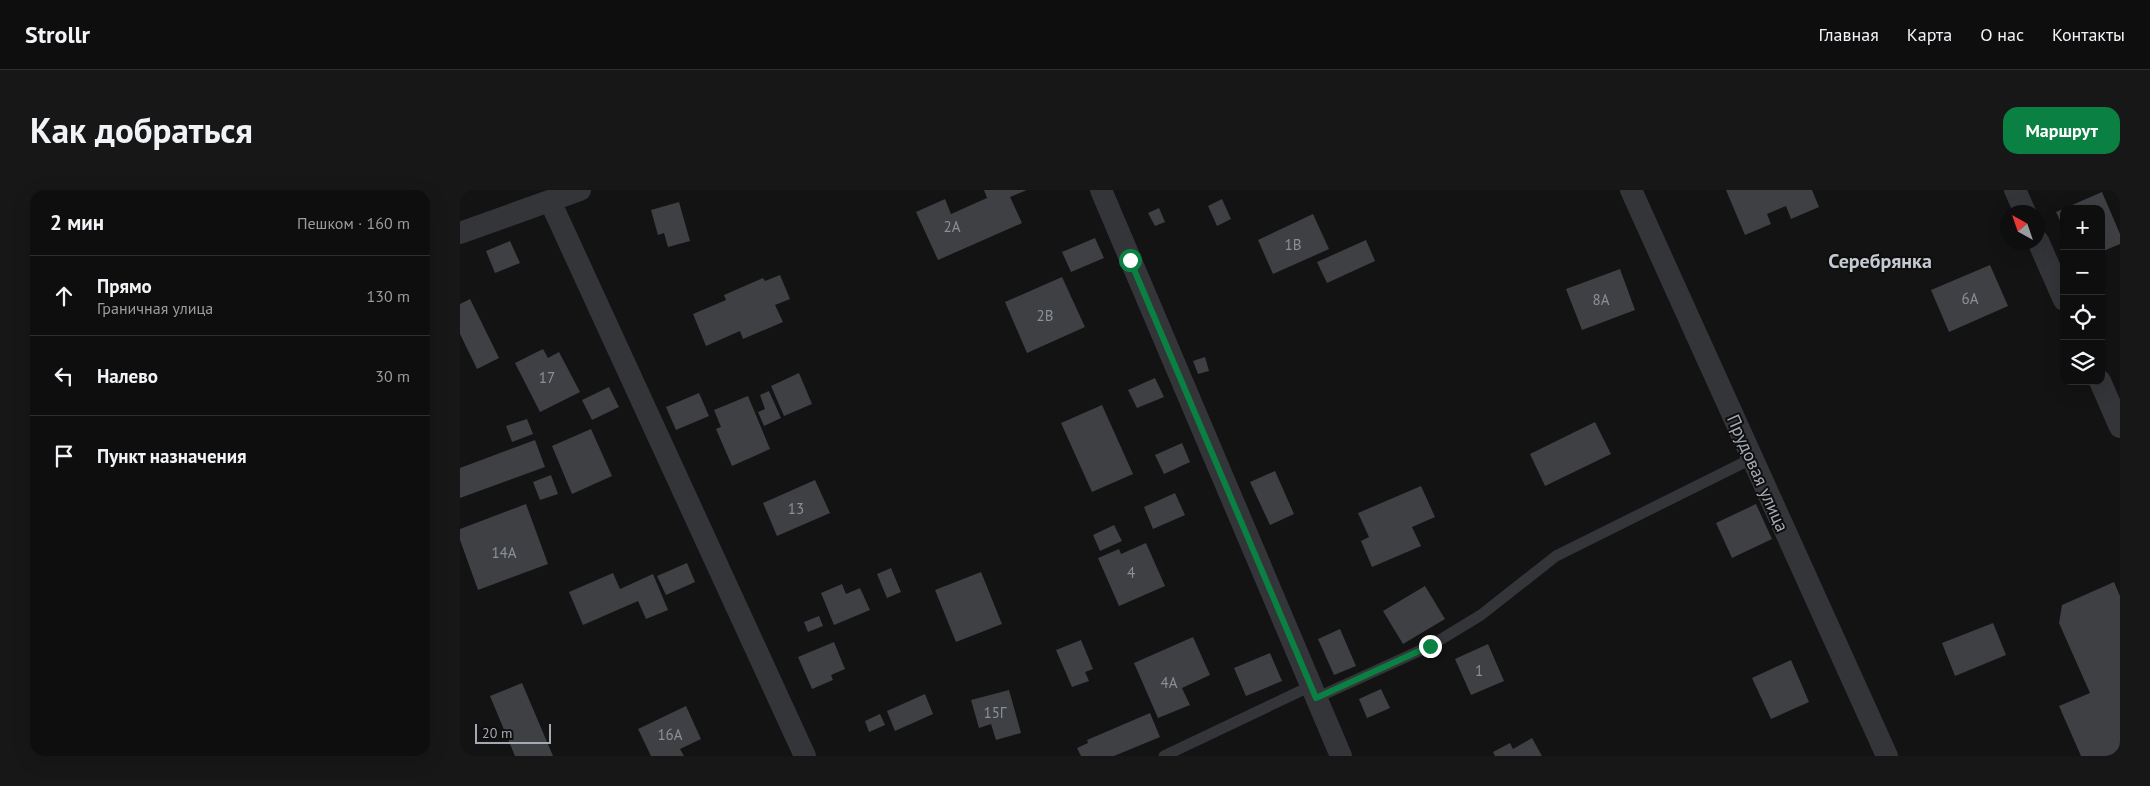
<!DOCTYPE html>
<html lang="ru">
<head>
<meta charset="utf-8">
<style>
  :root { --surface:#0e0e0f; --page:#171718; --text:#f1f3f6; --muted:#9b9c9e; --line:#2e2e2f; --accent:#0b8043 }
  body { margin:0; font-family:"PT Sans",sans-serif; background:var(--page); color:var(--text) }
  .controls { position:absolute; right:15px; top:15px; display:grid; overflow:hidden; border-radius:10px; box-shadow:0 5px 20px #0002 }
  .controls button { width:45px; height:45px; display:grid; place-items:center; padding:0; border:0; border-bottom:1px solid var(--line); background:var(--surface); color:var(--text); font:25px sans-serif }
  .compass { position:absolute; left:1540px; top:15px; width:45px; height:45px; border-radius:50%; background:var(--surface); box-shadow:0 5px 20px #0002; rotate:320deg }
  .scale { position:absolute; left:15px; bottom:12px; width:76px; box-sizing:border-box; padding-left:5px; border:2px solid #a4aab4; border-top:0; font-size:14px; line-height:18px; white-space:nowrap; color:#a4aab4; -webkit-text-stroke:4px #0e0e0f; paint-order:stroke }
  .stop { position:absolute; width:15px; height:15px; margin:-11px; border:4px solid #0b8043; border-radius:50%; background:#fff }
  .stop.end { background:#0b8043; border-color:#fff; box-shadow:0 1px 5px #0008 }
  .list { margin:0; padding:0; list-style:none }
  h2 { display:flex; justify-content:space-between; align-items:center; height:65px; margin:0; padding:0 20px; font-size:21px }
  h2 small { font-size:16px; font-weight:400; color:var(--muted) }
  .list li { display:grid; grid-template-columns:32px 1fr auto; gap:15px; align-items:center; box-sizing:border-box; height:80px; padding:0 20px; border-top:1px solid var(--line) }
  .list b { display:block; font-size:19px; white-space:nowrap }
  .list p { margin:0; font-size:16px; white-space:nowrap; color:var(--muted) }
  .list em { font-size:16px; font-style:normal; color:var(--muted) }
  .icon { flex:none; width:28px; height:28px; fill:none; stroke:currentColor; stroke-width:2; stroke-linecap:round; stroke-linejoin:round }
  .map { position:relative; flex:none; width:1660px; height:566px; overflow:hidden; border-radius:15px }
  header { display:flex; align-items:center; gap:30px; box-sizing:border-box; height:70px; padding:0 25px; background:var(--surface); border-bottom:1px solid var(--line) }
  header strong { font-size:24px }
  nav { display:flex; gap:28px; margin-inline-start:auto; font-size:18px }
  .intro { display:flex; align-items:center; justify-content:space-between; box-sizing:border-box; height:120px; padding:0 30px }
  h1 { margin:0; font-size:35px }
  .button { padding:12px 22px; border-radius:15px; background:var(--accent); color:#fff; font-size:18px; font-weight:700 }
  main { display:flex; gap:30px; padding:0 30px }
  aside { flex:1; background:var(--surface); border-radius:15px; box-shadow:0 5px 20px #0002 }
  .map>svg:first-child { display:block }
</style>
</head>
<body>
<header>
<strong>Strollr</strong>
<nav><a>Главная</a><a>Карта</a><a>О нас</a><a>Контакты</a></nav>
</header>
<div class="intro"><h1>Как добраться</h1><a class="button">Маршрут</a></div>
<main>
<aside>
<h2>2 мин<small>Пешком · 160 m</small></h2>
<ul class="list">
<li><svg class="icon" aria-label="ahead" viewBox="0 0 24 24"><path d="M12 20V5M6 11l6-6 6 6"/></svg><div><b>Прямо</b><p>Граничная улица</p></div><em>130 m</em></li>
<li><svg class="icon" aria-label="left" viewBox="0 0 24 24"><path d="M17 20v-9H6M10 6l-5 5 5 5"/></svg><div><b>Налево</b></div><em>30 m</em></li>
<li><svg class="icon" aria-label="arrive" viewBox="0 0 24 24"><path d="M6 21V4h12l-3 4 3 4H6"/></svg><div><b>Пункт назначения</b></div></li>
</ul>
</aside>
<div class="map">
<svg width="1660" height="566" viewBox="0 0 1660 566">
  <rect width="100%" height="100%" fill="#131314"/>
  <path fill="#3f4044" d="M524 0H567L550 7 562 33 478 70 456 22 485 9 491 24 527 8Z
    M1266 0H1352L1359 17 1331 29 1326 16 1307 24 1311 34 1285 45Z
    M1642 2 1660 44V54L1641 62V19H1604V39L1596 22Z
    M762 9 771 29 757 36 748 16Z
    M219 12 230 51 208 57 204 43 198 45 191 20Z
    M699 18 705 32 695 36 688 23Z
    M853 24 869 59 813 84 798 50Z
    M635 48 644 68 611 82 602 62Z
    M906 50 915 71 867 93 857 72Z
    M50 51 60 73 35 83 26 61Z
    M1530 75 1548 116 1489 142 1471 100Z
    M1160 79 1175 120 1122 140 1106 99Z
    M320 85 330 109 315 115 323 132 283 149 280 141 246 156 233 124 266 110 264 105 303 88 305 91Z
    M602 87 625 137 567 163 545 112Z
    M10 109 39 168 17 179 0 144V114Z
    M83 159 88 168 99 162 120 202 80 222 55 173Z
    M745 167 749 181 738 184 733 171Z
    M339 183 352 214 324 226 311 196Z
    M695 188 704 207 677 218 668 200Z
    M149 197 159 217 132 230 122 210Z
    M309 201 321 228 304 236 298 222 305 219 300 205Z
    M239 203 249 226 216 240 206 217Z
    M288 206 310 259 272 276 256 239 261 237 254 220Z
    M642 215 673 284 632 302 601 233Z
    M67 229 73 244 52 252 46 236Z
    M1135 232 1151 264 1085 296 1070 264Z
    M131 239 152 286 112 304 92 256Z
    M75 250 85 277 0 308V278Z
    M722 253 730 272 704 284 695 265Z
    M815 281 834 324 810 335 790 292Z
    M91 285 98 304 80 310 73 292Z
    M355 290 370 323 317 346 303 313Z
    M961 296 975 327 952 337 961 356 912 377 901 351 909 347 898 323Z
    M715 303 725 325 693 339 684 317Z
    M66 314 88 374 18 400 0 350V339Z
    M1296 314 1312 349 1272 368 1256 333Z
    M654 335 662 351 640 361 633 345Z
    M686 353 705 396 659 416 638 368 659 359 661 364Z
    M227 373 235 392 206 405 197 386Z
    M431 378 441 402 427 408 417 384Z
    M521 382 542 434 496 452 475 400Z
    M153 383 160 399 193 384 208 420 186 429 178 411 123 435 109 402Z
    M1654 392 1660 406V566H1621L1599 516 1630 503 1599 433 1602 415Z
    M382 394 386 404 400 398 410 420 374 435 361 403Z
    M965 396 985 429 943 454 923 421Z
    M359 426 363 436 348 442 344 432Z
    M1533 433 1546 465 1495 486 1482 453Z
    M880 439 896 476 874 485 858 449Z
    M733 447 750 485 722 498 730 515 698 528 674 473Z
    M621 450 633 479 625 482 629 491 612 497 596 460Z
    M374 452 385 479 371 485 373 490 352 499 338 467Z
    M1028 454 1044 491 1011 505 995 469Z
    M810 463 822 491 786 506 774 478Z
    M1331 470 1349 512 1311 529 1292 488Z
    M62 493 93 566H55L30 506Z
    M921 499 930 518 907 528 899 509Z
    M549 500 561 543 536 550 531 534 519 538 511 510Z
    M465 504 473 524 435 541 427 521Z
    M226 516 241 549 220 559 224 566H191L178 539Z
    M690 523 700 547 654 566H621L617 558 628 553 627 550Z
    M420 524 425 535 409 542 405 531Z
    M1072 548 1082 566H1035L1033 562 1050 553 1053 559Z"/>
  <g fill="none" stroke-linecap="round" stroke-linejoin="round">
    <path stroke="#343539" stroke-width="11" d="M856 508 970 456 1021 425 1096 366 1291 269
      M704 566 851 496"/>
    <path stroke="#343539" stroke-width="22" d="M641 0 881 566
      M1171 0 1427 566
      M1555 0 1565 22
      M90 11 345 566
      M0 43 120 0
      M1578 51 1604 110
      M1640 191 1660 237"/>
  </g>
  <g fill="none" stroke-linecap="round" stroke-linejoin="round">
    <path stroke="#0b8043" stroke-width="6" d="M670 70 856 508 970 456"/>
  </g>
  <g text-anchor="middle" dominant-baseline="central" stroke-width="4" stroke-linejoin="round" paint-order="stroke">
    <g font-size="15" fill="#8b9098">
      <text x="492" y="36">2А</text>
      <text x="833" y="54">1В</text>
      <text x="1510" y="108">6А</text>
      <text x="1141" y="109">8А</text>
      <text x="585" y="125">2В</text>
      <text x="87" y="187">17</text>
      <text x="336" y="318">13</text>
      <text x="44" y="362">14А</text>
      <text x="671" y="382">4</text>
      <text x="1019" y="480">1</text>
      <text x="709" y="492">4А</text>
      <text x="535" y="522">15Г</text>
      <text x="210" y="544">16А</text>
    </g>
    <g font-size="18" fill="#a4aab4" stroke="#0e0e0f">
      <text transform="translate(1298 283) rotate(66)">Прудовая улица</text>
    </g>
    <g font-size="20" font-weight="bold" fill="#c5c9d1" stroke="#0e0e0f">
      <text x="1420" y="71">Серебрянка</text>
    </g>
  </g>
</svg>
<div class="controls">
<button>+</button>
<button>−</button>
<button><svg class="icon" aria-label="locate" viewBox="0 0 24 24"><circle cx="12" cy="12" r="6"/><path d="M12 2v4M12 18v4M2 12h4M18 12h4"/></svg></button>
<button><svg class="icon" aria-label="layers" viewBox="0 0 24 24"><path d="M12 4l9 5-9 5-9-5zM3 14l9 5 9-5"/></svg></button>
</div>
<svg class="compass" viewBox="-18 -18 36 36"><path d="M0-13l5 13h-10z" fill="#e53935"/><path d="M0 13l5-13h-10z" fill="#9b9c9e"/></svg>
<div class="scale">20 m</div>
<div class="stop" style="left:670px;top:70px"></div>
<div class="stop end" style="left:970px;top:456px"></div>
</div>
</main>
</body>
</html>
